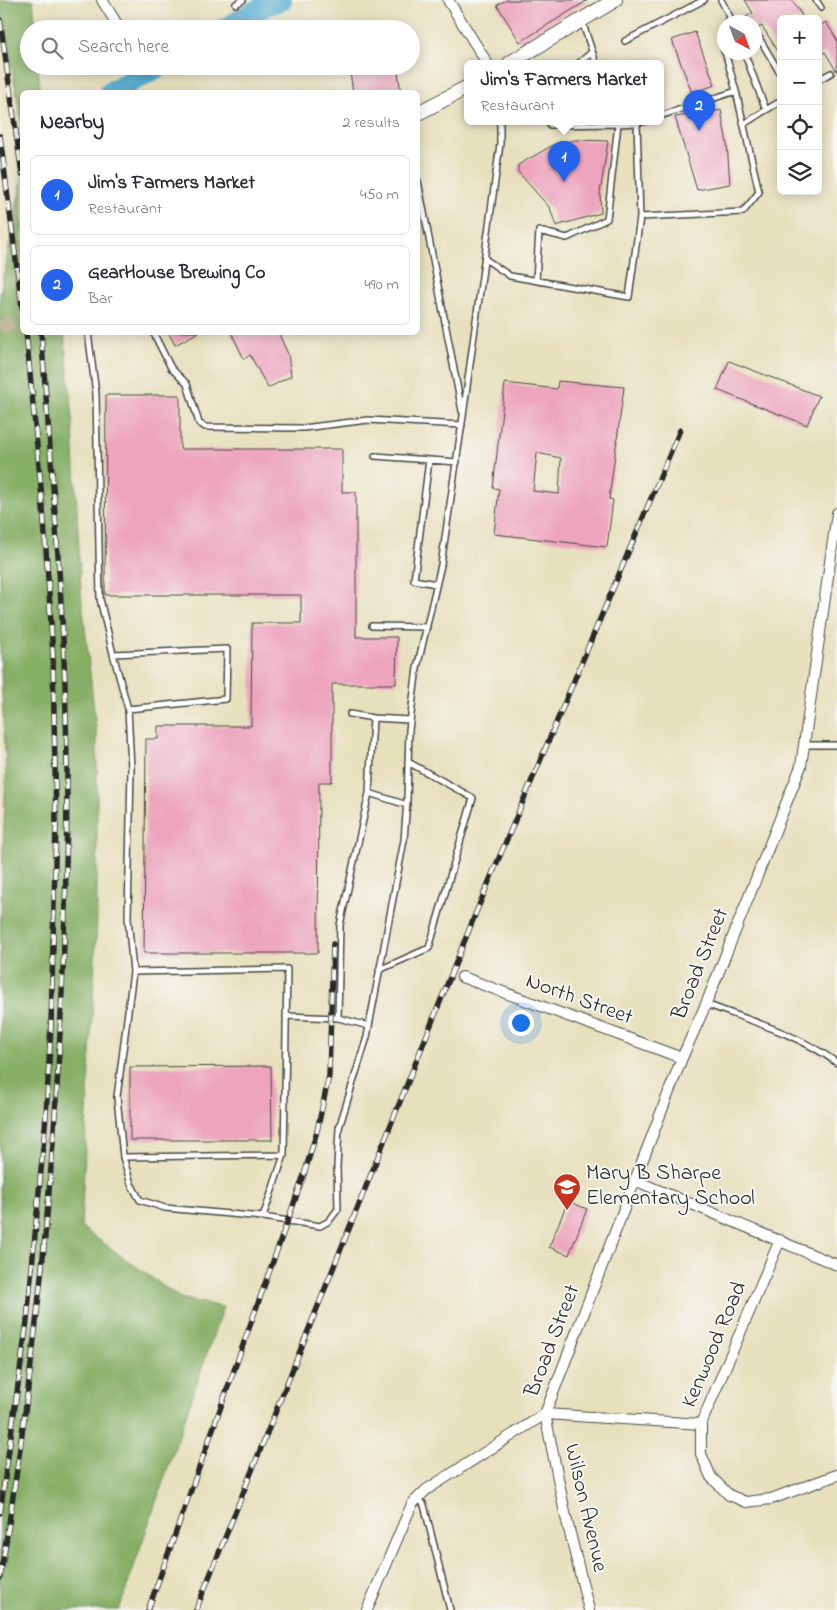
<!DOCTYPE html>
<html lang="en">
<head>
<meta charset="utf-8">
<style>
  :root { --surface:#fff; --page:#f2f2f3; --text:#2b2b33; --muted:#7c7c81; --line:#e1e1e2; --accent:#2563eb }
  body { margin:0; font-family:"Indie Flower",sans-serif; background:var(--page); color:var(--text) }
  .controls { position:absolute; right:15px; top:15px; display:grid; overflow:hidden; border-radius:8px; box-shadow:0 2px 12px #0003 }
  .controls button { width:45px; height:45px; display:grid; place-items:center; padding:0; border:0; border-bottom:1px solid var(--line); background:var(--surface); color:var(--text); font:25px sans-serif }
  .compass { position:absolute; left:717px; top:15px; width:45px; height:45px; border-radius:50%; background:var(--surface); box-shadow:0 2px 12px #0003; rotate:139deg }
  .you { position:absolute; left:520px; top:1022px; width:18px; height:18px; margin:-12px; border:4px solid #fff; border-radius:50%; background:#1a73e8; box-shadow:0 0 0 8px #1a73e833 }
  .badge { display:grid; place-items:center; width:32px; height:32px; border-radius:50%; background:var(--accent); color:#fff; font-size:16px; font-weight:700 }
  .pin { position:absolute; translate:-50% -41px; filter:drop-shadow(0 1px 2px #0008) }
  .pin::after { content:''; position:absolute; top:26px; width:18px; height:15px; background:inherit; clip-path:polygon(0 0,100% 0,50% 100%) }
  .popup { position:absolute; left:464px; top:60px; width:200px; height:65px; box-sizing:border-box; display:grid; place-content:center; border-radius:8px; background:var(--surface); filter:drop-shadow(0 1px 4px #0005); font-size:16px; white-space:nowrap; color:var(--muted) }
  .popup b { font-size:19px; color:var(--text) }
  .popup::after { content:''; position:absolute; left:50%; top:100%; margin-left:-10px; border:10px solid transparent; border-top-color:var(--surface) }
  .list { margin:0; padding:0; list-style:none }
  h2 { display:flex; justify-content:space-between; align-items:center; height:65px; margin:0; padding:0 20px; font-size:21px }
  h2 small { font-size:16px; font-weight:400; color:var(--muted) }
  .list li { display:grid; grid-template-columns:32px 1fr auto; gap:15px; align-items:center; box-sizing:border-box; height:80px; margin:0 10px 10px; padding:0 10px; border:1px solid var(--line); border-radius:8px }
  .list b { display:block; font-size:19px; white-space:nowrap }
  .list p { margin:0; font-size:16px; white-space:nowrap; color:var(--muted) }
  .list em { font-size:16px; font-style:normal; color:var(--muted) }
  .icon { flex:none; width:28px; height:28px; fill:none; stroke:currentColor; stroke-width:2; stroke-linecap:round; stroke-linejoin:round }
  .map { position:relative; flex:none; width:837px; height:1610px; overflow:hidden }
  .search { position:absolute; background:var(--surface); box-shadow:0 2px 12px #0003; left:20px; top:20px; width:400px; height:55px; display:flex; align-items:center; gap:12px; box-sizing:border-box; padding:0 18px; border-radius:28px; color:var(--muted); font-size:19px }
  .panel { position:absolute; background:var(--surface); box-shadow:0 2px 12px #0003; left:20px; top:90px; width:400px; height:245px; border-radius:8px }
  .map>svg:first-child { display:block }
</style>
</head>
<body>
<div class="map">
<svg width="837" height="1610" viewBox="0 0 837 1610">
  <rect width="100%" height="100%" fill="#f6f6f2"/>
  <filter id="ink" filterUnits="userSpaceOnUse"><feTurbulence type="fractalNoise" baseFrequency=".02" numOctaves="2"/><feDisplacementMap in="SourceGraphic" scale="10" xChannelSelector="R" yChannelSelector="G"/><feConvolveMatrix kernelMatrix="1 2 1 2 8 2 1 2 1" color-interpolation-filters="sRGB"/></filter>
  <filter id="wash" filterUnits="userSpaceOnUse"><feTurbulence type="fractalNoise" baseFrequency=".0096" numOctaves="4" result="noise"/><feDisplacementMap in="SourceGraphic" scale="20" xChannelSelector="R" yChannelSelector="G"/><feGaussianBlur stdDeviation="1.12" result="paint"/><feColorMatrix in="noise" values="0 0 0 0 0 0 0 0 0 0 0 0 0 0 0 0 0 1.4 0 .05"/><feComposite in="paint" operator="in"/></filter>
  <g filter="url(#wash)">
    <rect width="100%" height="100%" fill="#e7e0bd"/>
    <path fill="#87af66" stroke="#596d48" d="M0 0H33L36 29H29V66H38L40 92H22V124Z
      M22 178V332L64 333 72 408 81 591 97 737V921L81 1227 180 1298 223 1307 119 1610H0V941L6 768 0 654V294Z"/>
    <g fill="none" stroke-linecap="round" stroke-linejoin="round">
      <path stroke="#53abd0" stroke-width="22" d="M225 29 268 4 281 0
        M110 92 160 66"/>
    </g>
    <g id="blocks">
      <path fill="#eda5be" fill-rule="evenodd" d="M506 0H588L520 42 497 5Z
        M745 0H792L804 19H781V56L762 26 754 31V22H737L753 13Z
        M826 22 837 40V72L825 52 818 56V27Z
        M695 32 715 85 692 93 672 40Z
        M349 66H397L401 92H353Z
        M721 110 727 144 730 184 697 190 675 117Z
        M575 140 608 141 600 193 601 213 556 226 550 208 518 172V165L553 145Z
        M168 332H199L175 345Z
        M231 332H278L288 354 291 376 268 388 250 355 244 359Z
        M729 361 819 396 807 425 717 390Z
        M558 381 624 387 609 499 613 500 607 547 494 534 499 489 493 488 505 383 557 389ZM537 453 561 458 559 494 533 491Z
        M106 395H180V449H342V492H356V637H397L396 684H332V782H319L318 953H144L146 739H158V726H251L252 623H301V595H105Z
        M271 1066 272 1140H130V1067Z
        M568 1201 587 1209 569 1255 549 1247Z"/>
    </g>
  </g>
  <g filter="url(#ink)">
    <use href="#blocks" fill-opacity="0" stroke="#474641" stroke-width="1"/>
    <g fill="none" stroke-linecap="round" stroke-linejoin="round">
      <path stroke="#c1bca0" stroke-width="14" stroke-dasharray="14 7" stroke-linecap="butt" d="M0 328 22 317"/>
      <g stroke="#474641" stroke-width="8">
        <path id="lane" d="M721 0 730 17 728 22
          M816 0 821 8
          M236 4 243 0
          M582 21 596 63
          M724 34 722 42 724 51
          M754 38 758 36 781 75
          M625 41 704 0
          M744 52 766 110 781 101
          M579 63 592 52
          M818 80 831 73
          M660 116 736 91 725 52
          M616 121 618 124 637 123 640 217 743 212 759 192 736 91
          M637 123 646 121
          M744 124 766 110
          M418 181 462 411
          M485 259 510 276 629 297 640 217
          M536 280 539 231 567 238 607 219 618 124 550 125V121
          M88 332 96 394 100 599 113 654 128 709 131 768 128 918 133 972 117 1097 123 1157 131 1184 140 1200 165 1208 263 1217 320 1226 329 1221 338 1209 337 1167 339 1128 367 1037 404 840 407 801 409 730 417 668 441 565 463 416 500 144V121
          M153 332 171 368 187 384 199 423 205 427 303 428 368 420 462 425
          M375 456 457 462
          M429 460 414 580 436 584
          M372 626 427 627
          M113 654 227 649 226 699 128 709
          M350 714 373 718
          M804 745H837
          M407 805 369 793 373 718 410 720
          M379 970 429 948 473 798 408 762
          M133 972 287 969 284 1155 263 1217
          M706 1004C750 1021 799 1034 837 1063
          M286 1016 338 1018
          M369 1026 338 1018 340 925 369 793
          M123 1157 284 1155
          M418 1497 424 1505 450 1610"/>
      </g>
      <g stroke="#474641" stroke-width="12">
        <path id="street" d="M102 0 120 29
          M448 0 487 63
          M462 977 682 1058
          M634 1180 837 1265
          M780 1240 701 1424V1454L711 1477 729 1495 746 1502 771 1499 837 1475
          M545 1414 682 1058 706 1004 801 766 837 513
          M545 1414 565 1513 589 1610
          M545 1414 701 1424
          M367 1610 412 1504 426 1490 545 1414"/>
      </g>
      <g stroke="#474641" stroke-width="16">
        <path id="secondary" d="M510 63 615 0
          M418 113 468 87"/>
      </g>
      <use href="#lane" stroke="#fff" stroke-width="5"/>
      <use href="#street" stroke="#fff" stroke-width="10"/>
      <use href="#secondary" stroke="#fff" stroke-width="14"/>
      <g stroke="#2b2b2b" stroke-width="5.5">
        <path id="rail" d="M0 20 22 174
          M0 136 22 307
          M0 1513 27 1321 46 1116 51 1025 56 824 53 657 49 592 43 508 26 332
          M0 1578C45 1312 67 1041 67 771 66 625 52 478 41 332
          M148 1610 304 1175 317 1131 329 1076 333 944
          M196 1610 477 910 680 430"/>
      </g>
      <use href="#rail" stroke="#f6f6f2" stroke-width="4" stroke-dasharray="11" stroke-linecap="butt"/>
    </g>
  </g>
  <defs>
    <g id="school-pin" transform="scale(1.4375)"><path d="M0 17L-7.5 6A9.5 9.5 0 1 1 7.5 6Z" fill="#c8321e" stroke="#f6f6f2"/><path d="M0-5L7-2L0 1L-7-2ZM-4 1L0 2.5L4 1V4Q0 6-4 4Z" fill="#fff"/></g>
  </defs>
  <g fill-rule="evenodd">
    <use href="#school-pin" x="567" y="1187"/>
  </g>
  <g text-anchor="middle" dominant-baseline="central" stroke-width="4" stroke-linejoin="round" paint-order="stroke">
    <g font-size="22" fill="#2b2b2b" stroke="#f6f6f2">
      <text transform="translate(701 964) rotate(-68)">Broad Street</text>
      <text transform="translate(579 1000) rotate(20)">North Street</text>
      <text transform="translate(553 1341) rotate(-69)">Broad Street</text>
      <text transform="translate(715 1345) rotate(-67)">Kenwood Road</text>
      <text transform="translate(585 1508) rotate(77)">Wilson Avenue</text>
    </g>
    <g font-size="22" fill="#2b2b2b" stroke="#f6f6f2" text-anchor="start">
      <text x="586" y="1174">Mary B Sharpe<tspan x="586" dy="25">Elementary School</tspan></text>
    </g>
  </g>
</svg>
<div class="controls">
<button>+</button>
<button>−</button>
<button><svg class="icon" aria-label="locate" viewBox="0 0 24 24"><circle cx="12" cy="12" r="6"/><path d="M12 2v4M12 18v4M2 12h4M18 12h4"/></svg></button>
<button><svg class="icon" aria-label="layers" viewBox="0 0 24 24"><path d="M12 4l9 5-9 5-9-5zM3 14l9 5 9-5"/></svg></button>
</div>
<svg class="compass" viewBox="-18 -18 36 36"><path d="M0-13l5 13h-10z" fill="#e53935"/><path d="M0 13l5-13h-10z" fill="#7c7c81"/></svg>
<div class="you"></div>
<div class="pin badge" style="left:564px;top:182px">1</div>
<div class="popup"><b>Jim's Farmers Market</b>Restaurant</div>
<div class="pin badge" style="left:699px;top:131px">2</div>
<div class="search"><svg class="icon" aria-label="search" viewBox="0 0 24 24"><circle cx="10" cy="10" r="6"/><path d="M15 15l6 6"/></svg>Search here</div>
<section class="panel">
<h2>Nearby<small>2 results</small></h2>
<ul class="list">
<li><span class="badge">1</span><div><b>Jim's Farmers Market</b><p>Restaurant</p></div><em>450 m</em></li>
<li><span class="badge">2</span><div><b>GearHouse Brewing Co</b><p>Bar</p></div><em>490 m</em></li>
</ul>
</section>
</div>
</body>
</html>
